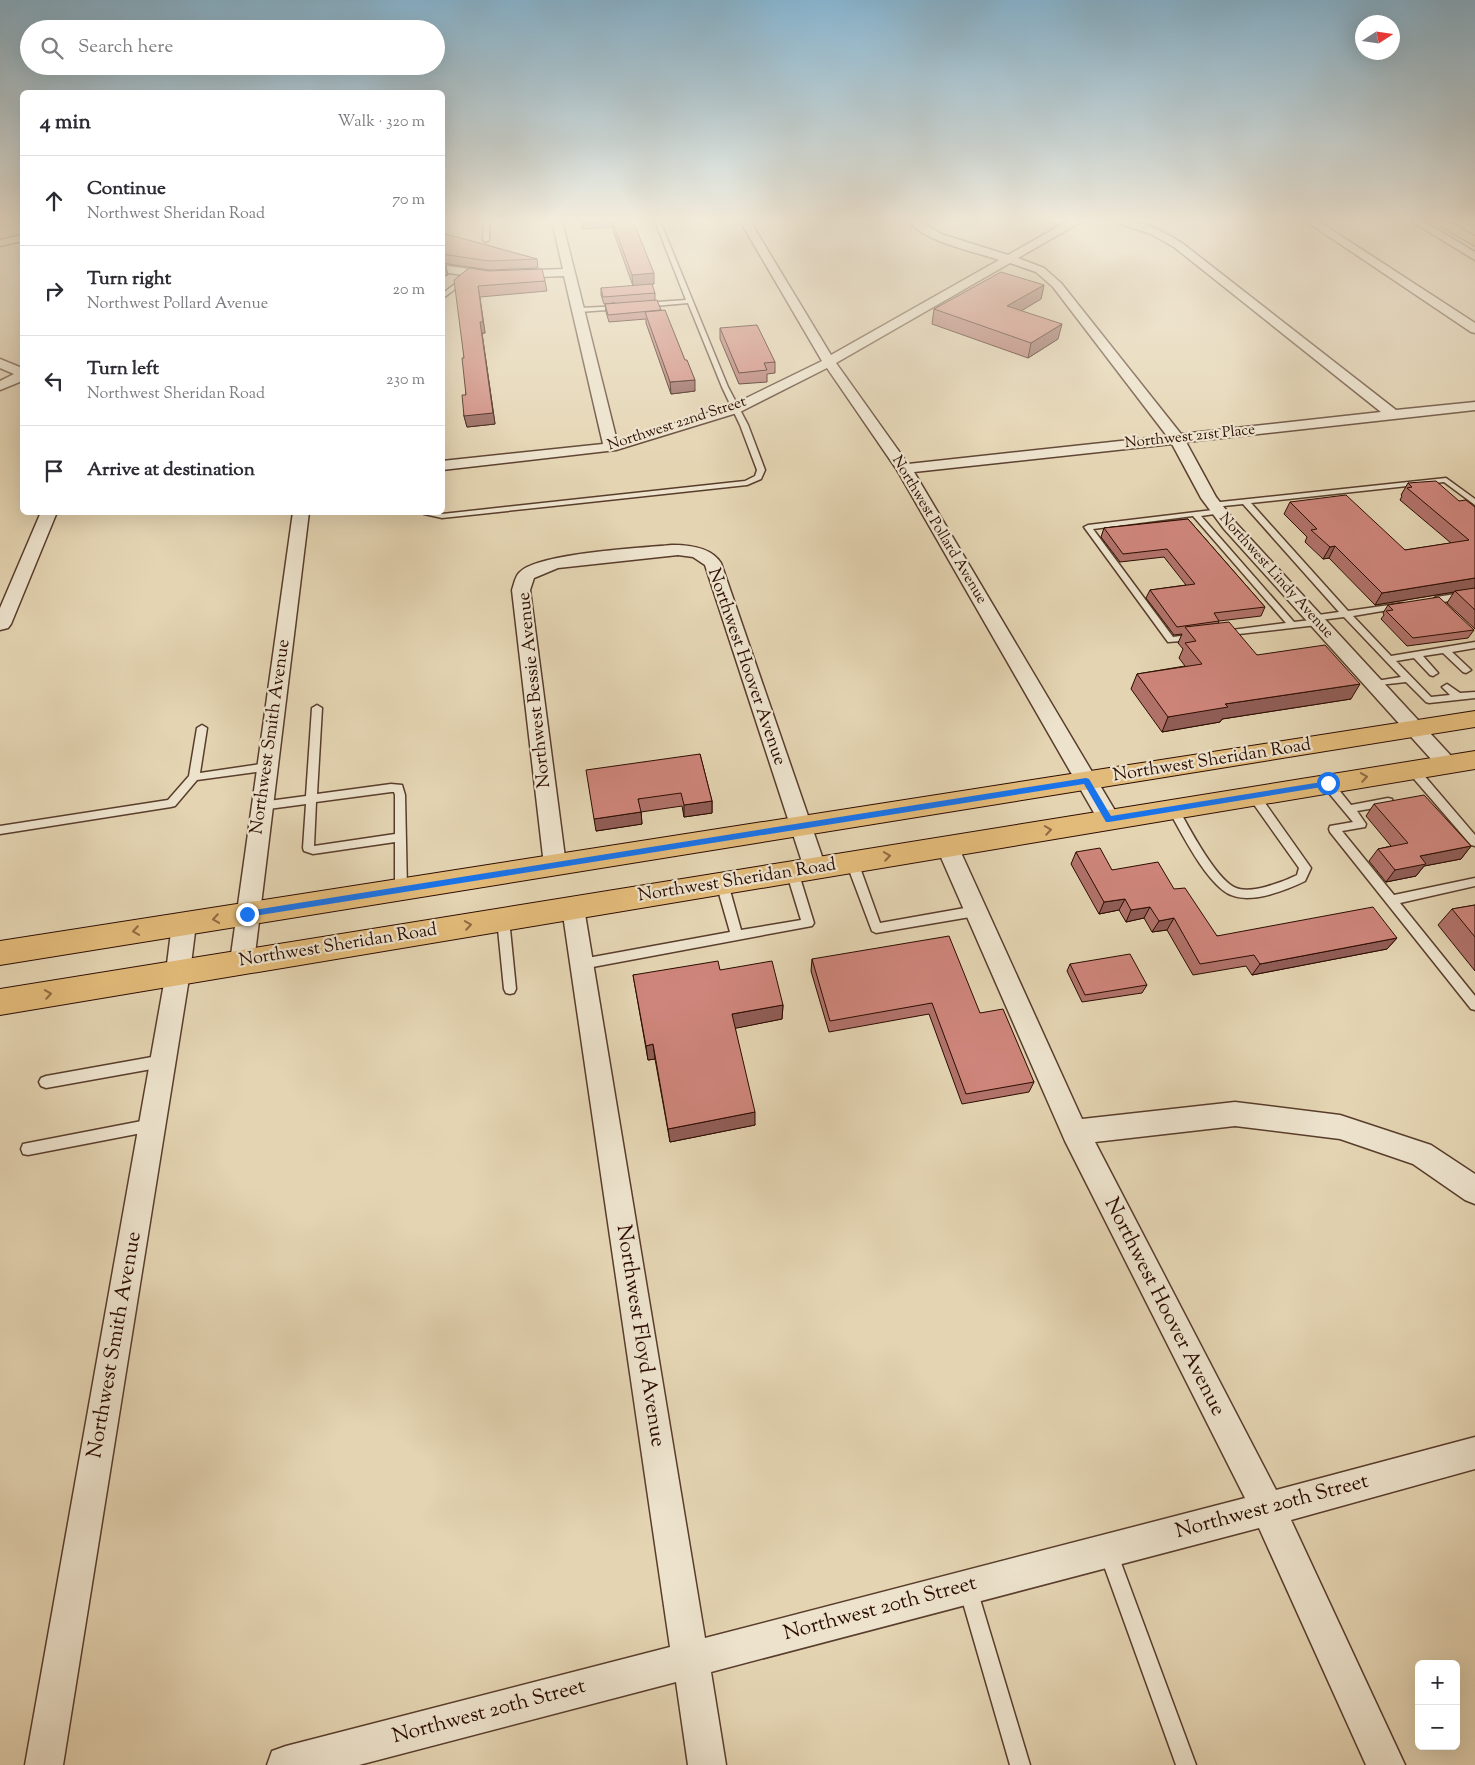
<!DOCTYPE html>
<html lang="en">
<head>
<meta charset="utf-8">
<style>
  :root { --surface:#fff; --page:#f2f2f3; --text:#2b2b33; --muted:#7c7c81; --line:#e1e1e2 }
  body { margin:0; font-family:"Sorts Mill Goudy",serif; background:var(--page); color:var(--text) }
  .controls { position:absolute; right:15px; bottom:15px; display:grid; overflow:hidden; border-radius:8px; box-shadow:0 5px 20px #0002 }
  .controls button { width:45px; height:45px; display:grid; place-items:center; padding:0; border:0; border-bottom:1px solid var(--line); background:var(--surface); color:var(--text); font:25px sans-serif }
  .compass { position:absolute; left:1355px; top:15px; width:45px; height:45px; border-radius:50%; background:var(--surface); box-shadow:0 5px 20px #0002; rotate:78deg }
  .stop { position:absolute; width:15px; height:15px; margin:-11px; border:4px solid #1a73e8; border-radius:50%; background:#fff }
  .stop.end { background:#1a73e8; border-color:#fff; box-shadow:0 1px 5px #0008 }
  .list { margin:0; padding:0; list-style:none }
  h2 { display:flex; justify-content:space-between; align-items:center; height:65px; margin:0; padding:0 20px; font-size:21px }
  h2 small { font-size:16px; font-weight:400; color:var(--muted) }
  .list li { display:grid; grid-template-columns:32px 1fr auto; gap:15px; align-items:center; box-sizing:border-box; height:90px; padding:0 20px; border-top:1px solid var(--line) }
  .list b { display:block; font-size:19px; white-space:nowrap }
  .list p { margin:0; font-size:16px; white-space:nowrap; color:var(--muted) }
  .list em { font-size:16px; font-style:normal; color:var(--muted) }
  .icon { flex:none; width:28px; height:28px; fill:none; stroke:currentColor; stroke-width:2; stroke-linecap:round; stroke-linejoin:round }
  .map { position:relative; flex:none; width:1475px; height:1765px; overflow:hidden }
  .search { position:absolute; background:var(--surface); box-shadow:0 5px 20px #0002; left:20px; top:20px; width:425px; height:55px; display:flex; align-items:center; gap:12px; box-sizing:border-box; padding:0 18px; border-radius:28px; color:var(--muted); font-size:19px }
  .panel { position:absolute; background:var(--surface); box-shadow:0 5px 20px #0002; left:20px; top:90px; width:425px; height:425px; border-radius:8px }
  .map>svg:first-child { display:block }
</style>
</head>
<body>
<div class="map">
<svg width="1475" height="1765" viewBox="0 0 1475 1765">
  <rect width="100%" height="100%" fill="#e4d4b2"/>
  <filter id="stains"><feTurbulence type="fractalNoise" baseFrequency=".004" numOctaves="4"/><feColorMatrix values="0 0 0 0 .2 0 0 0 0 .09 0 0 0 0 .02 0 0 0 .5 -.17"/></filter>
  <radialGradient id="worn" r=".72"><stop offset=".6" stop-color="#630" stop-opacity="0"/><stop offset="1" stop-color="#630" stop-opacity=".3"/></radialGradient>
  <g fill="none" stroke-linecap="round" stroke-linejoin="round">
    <g stroke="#593d2c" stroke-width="3">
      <path id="service" d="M484 221H489V240L486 242 483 240Z
        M554 221H566L563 223Z
        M655 221H660L728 387 748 425 765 470 761 479 747 485 442 518 424 514 423 512 442 514 745 481 755 476 757 470 740 425 722 387 688 303 643 307 640 305 643 303 686 300Z
        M464 277 469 278 442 299V294Z
        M622 306 623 307 620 309 579 312 576 310 579 308Z
        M1446 478 1475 499V505L1444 482 1251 503 1348 611 1403 603 1404 605 1400 608 1353 616 1391 656 1475 642V648L1452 652 1469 668 1471 670 1466 673 1463 672 1443 653 1423 656 1438 673 1433 676 1430 675 1414 658 1396 661 1431 697 1450 695 1442 687 1447 684 1460 693 1475 692V698L1429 703 1426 702 1406 682 1370 686V682L1401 677 1344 617 1320 620 1321 622 1317 625 1221 636V632L1224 631 1286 623 1193 516 1093 529 1173 637 1195 634 1200 637 1195 640 1168 642 1084 527 1088 525 1221 509V513L1201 516 1294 622 1311 620 1310 618 1311 616 1339 612 1243 504 1214 507H1211V503Z
        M1475 591V597L1443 602 1447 607 1443 610 1440 609 1432 600 1436 597Z
        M317 705 322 708 317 794 391 784 402 785 405 795 407 890 405 893H397L395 890V842L313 854 304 851 303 848 306 804 261 810 256 806 261 802 306 796 312 708ZM391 792H394L395 795V834L314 846 316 802Z
        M202 725 207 728 200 773 267 763 272 767 271 770 197 780 175 806 171 807 0 834V826L168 800 189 776 197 728Z
        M1412 765 1416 766 1475 835V846L1471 845 1408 772 1407 769 1408 766Z
        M1327 779 1331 780 1351 805 1388 798 1392 799 1393 802 1392 805 1357 811 1366 824 1365 827 1342 831 1394 895 1475 878V886L1400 903 1475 996V1010L1471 1009 1330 832 1329 829 1330 826 1353 822 1323 786 1322 783Z
        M1254 792 1258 793 1311 868 1305 881C1287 890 1251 904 1231 895 1207 885 1181 832 1168 809L1169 806H1177C1188 826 1216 880 1236 888 1251 894 1283 882 1297 875L1299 868 1250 799 1249 796 1250 793Z
        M852 858 858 862 880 923 976 906 980 908 982 911 980 914 976 916 876 933 872 931 846 862Z
        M792 867 796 868 798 871 814 923 812 926 582 969 578 968 576 964 578 960 582 959 730 932 716 883 718 880H726L728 883 741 930 801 920 786 871 788 868Z
        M503 914 507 916 509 919 516 989 514 993 510 994 506 993 504 989 497 919 499 916Z
        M163 1055 168 1057 169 1061 168 1065 163 1067 46 1088 41 1086 39 1082 41 1078 46 1076Z
        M152 1119 157 1121 159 1125 157 1129 152 1131 28 1155 23 1154 21 1149 23 1144 28 1143Z
        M1108 1543 1114 1546 1117 1552 1196 1765H1176L1099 1552 1102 1546Z
        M968 1580 974 1583 977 1589 1030 1765H1010L959 1589 962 1583Z"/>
    </g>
    <g stroke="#593d2c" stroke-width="3">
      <path id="minor" d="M0 221H6L0 225Z
        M552 221H562L617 441 730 406 822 361 740 221H750L831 355 999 260C976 252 922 241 909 221H920L941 234 1008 255 1068 221H1080L1079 223 1018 258 1044 268 1061 283 1181 434 1381 412 1174 247 1151 234 1118 223 1117 221C1140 219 1162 231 1182 243L1396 410 1475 402V410L1186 442 1216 497 1236 523 1454 759 1457 764 1454 769 1447 771 1440 769 1224 529 1201 498 1172 444 914 472 1120 819 1117 825 1109 827 1101 825 897 470 827 368 740 412 616 450 442 470V461L603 444 564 276 490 279 442 272V265L490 272 563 269ZM1010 263 1036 272 1053 287 1167 436 908 464 836 363Z
        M1306 221H1318L1475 323V333L1471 332Z
        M1411 221H1423L1475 252V260Z
        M22 235V241L0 246V240Z
        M0 359 22 368V381L0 390V381L14 374 0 368Z
        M41 512H57L11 624 8 628 0 630V608Z
        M293 512H309L254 962 250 969 242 972 234 969 230 962Z
        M672 545C689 545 711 547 721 563L826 868 823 874 815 877 807 874 804 868 705 565 693 557 678 555 558 568 534 578 530 590 566 865 563 871 555 874 547 871 544 865 512 590C514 585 515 576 520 572 539 553 642 548 672 545Z
        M947 838 955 840 958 846 1082 1119 1235 1102 1340 1115 1431 1145 1475 1174V1204L1465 1200 1413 1164 1340 1139 1235 1126 1095 1142 1276 1490 1475 1437V1469L1291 1520 1405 1765H1366L1259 1528 711 1672 726 1765H688L676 1682 359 1765H267L272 1751 286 1746 670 1647 562 908 565 902 573 899 581 902 584 908 705 1638 1245 1498 1065 1141 936 846 939 840Z
        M184 915 192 917 196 924 190 972 63 1765H25L166 972 172 924 176 917Z"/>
    </g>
    <g stroke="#2b0b00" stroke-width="2">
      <path id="primary" d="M1475 711V727L0 965V941Z
        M1475 751V769L0 1015V989Z"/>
    </g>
    <g stroke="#2b0b00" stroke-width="2">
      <path id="trunk" d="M1435 221H1449L1475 236V246L1436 224Z"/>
    </g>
    <use href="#service" fill="#ede3cd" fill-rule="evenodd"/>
    <use href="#minor" fill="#ede3cd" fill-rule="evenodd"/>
    <use href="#primary" fill="#e2ba79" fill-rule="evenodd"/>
    <use href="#trunk" fill="#e2ba79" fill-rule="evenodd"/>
  </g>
  <path fill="#b1726a" stroke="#2b0b00" d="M580 221H631L654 284 633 286 614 233 613 227 582 229Z
    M442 233 537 259 538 268 490 270 442 263Z
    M469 268 545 281 547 291 480 297 485 333H482L495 424 467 427 464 416 466 395 464 358Z
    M1044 285 1041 299 1021 311 1058 339 1028 358 932 324 934 309Z
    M601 288 655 293V300L661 310 695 391 671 394 646 323V319L609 322 606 312 605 304 615 303 604 304 601 295Z
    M720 328 775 362V373L767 374V382L739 384 720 339Z
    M1408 483 1459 501 1475 507V629L1447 603 1454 592 1375 605 1329 558 1323 559 1305 542 1307 537 1284 514 1290 502 1405 550 1451 543 1400 500 1402 496 1401 495Z
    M1188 519 1265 607 1261 616 1219 621 1218 624 1257 655 1351 699 1222 719 1220 722 1162 732 1131 689 1137 674 1185 666 1179 658 1183 649 1178 643 1182 634 1174 635 1146 598 1150 590 1186 585 1164 557 1120 562 1101 537 1104 528Z
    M1388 605 1474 630 1468 638 1407 646 1381 619 1384 615 1383 613Z
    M700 754 712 801V813L684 817 682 806 641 812 642 824 596 831Z
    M1374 804 1471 846 1461 859 1424 866 1416 876 1386 882 1369 861 1378 849 1391 846 1366 816Z
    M1076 852 1112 870 1174 889 1217 936 1397 938 1387 949 1252 975 1246 966 1193 975 1167 930 1152 932 1144 918 1126 922 1119 910 1099 914 1071 864Z
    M1475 905V971L1438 925 1452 909Z
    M812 959 980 1013 1034 1082 1029 1092 962 1104 929 1014 829 1032 811 971Z
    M1070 964 1147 985 1142 993 1082 1002 1067 971Z
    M720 970 783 1005 782 1019 735 1028 755 1125 670 1142 655 1059 648 1060 633 975Z"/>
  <path fill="#905d56" stroke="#2b0b00" d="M605 221H631V225L613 223V227L582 229V223Z
    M446 266 448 275 442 277V267Z
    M654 273V284L633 286 632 275Z
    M1044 285 1041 299 1004 321 1007 306Z
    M478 286 485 333H482L495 424 467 427 464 416 480 322Z
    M1062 324 1058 339 1028 358 1031 343Z
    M695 380V391L671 394 670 382Z
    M1335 546 1329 558 1323 559 1330 547Z
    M1475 578V589L1455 591 1454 592 1375 605 1382 593Z
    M1360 684 1351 699 1222 719 1220 722 1162 732 1168 717 1225 704Z
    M712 801V813L684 817V805Z
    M641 812 642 824 596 831 594 819Z
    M1471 846 1461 859 1424 866 1416 876 1386 882 1395 870 1420 856Z
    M1125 899 1119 910 1099 914 1104 902Z
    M1150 907 1144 918 1126 922 1131 910Z
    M1174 918 1167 930 1152 932 1159 921Z
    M1397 938 1387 949 1252 975 1260 964Z
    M783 1005 782 1019 732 1029V1014Z
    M653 1044 655 1059 648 1060 646 1046Z
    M755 1112V1125L670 1142 668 1129Z"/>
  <path fill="#ce857b" stroke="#2b0b00" d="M581 221H605L582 223Z
    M633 221 654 273 632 275 613 223Z
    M442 233 537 259 489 261 442 254Z
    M469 268 488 271 542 269 545 281 478 286 483 322H480L493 413 464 416 462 395H466L462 358H464L454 280Z
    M1001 272 1044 285 1007 306 1062 324 1031 343 934 309Z
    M652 284 655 293 603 297 601 288Z
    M657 300 661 310 608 315 605 304Z
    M665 310 685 360H687L695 380 670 382 645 312Z
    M757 325 775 362 764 363 767 370 739 373 720 328Z
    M1436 481 1459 501 1466 500 1475 507V578L1382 593 1335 546 1330 547 1311 530 1317 529 1290 502 1346 495 1405 550 1469 540 1407 488 1412 487 1408 483Z
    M1188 519 1265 607 1214 613 1219 621 1177 627 1150 590 1195 584 1167 549 1123 554 1104 528Z
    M1475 588V610L1455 591Z
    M1439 597 1474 630 1413 638 1386 611 1393 610 1388 605Z
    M1229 622 1257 655 1325 645 1360 684 1225 704 1228 707 1168 717 1137 674 1202 664 1185 643 1196 641 1185 627Z
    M700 754 712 801 684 805 681 793 638 799 641 812 594 819 586 770Z
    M1424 795 1471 846 1420 856 1426 864 1395 870 1378 849 1408 843 1374 804Z
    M1100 848 1112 870 1158 862 1174 889 1185 888 1217 936 1373 907 1397 938 1260 964 1254 955 1200 964 1174 918 1159 921 1150 907 1131 910 1125 899 1104 902 1076 852Z
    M1475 905V937L1452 909Z
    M949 936 980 1013 1003 1009 1034 1082 966 1094 932 1003 830 1021 812 959Z
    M1130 954 1147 985 1085 995 1070 964Z
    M718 961 720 970 772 961 783 1005 732 1014 755 1112 668 1129 653 1044 646 1046 633 975Z"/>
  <defs><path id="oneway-chevron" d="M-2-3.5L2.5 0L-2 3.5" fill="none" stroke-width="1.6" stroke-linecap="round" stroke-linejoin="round" transform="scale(1.25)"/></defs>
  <g stroke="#906b43">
    <use href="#oneway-chevron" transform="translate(1364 777) rotate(-9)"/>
    <use href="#oneway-chevron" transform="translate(1048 830) rotate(-9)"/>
    <use href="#oneway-chevron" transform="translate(887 856) rotate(-9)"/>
    <use href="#oneway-chevron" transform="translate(216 919) rotate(171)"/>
    <use href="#oneway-chevron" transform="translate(468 925) rotate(-9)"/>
    <use href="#oneway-chevron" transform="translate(136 931) rotate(171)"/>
    <use href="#oneway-chevron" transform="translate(48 994) rotate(-9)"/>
  </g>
  <linearGradient id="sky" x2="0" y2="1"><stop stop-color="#87b6d2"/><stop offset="0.47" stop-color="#f3ecdc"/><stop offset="1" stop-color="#f3ecdc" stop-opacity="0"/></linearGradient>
  <rect width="1475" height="468" fill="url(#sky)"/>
  <path fill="#1a73e8" d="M1086 778 1089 779 1111 816 1328 781 1331 783 1328 786 1109 822H1106L1084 784 247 917 243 914 247 911Z"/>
  <g text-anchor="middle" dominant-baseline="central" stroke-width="4.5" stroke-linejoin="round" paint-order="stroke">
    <g font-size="15" fill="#2b0b00" stroke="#ede3cd">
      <text transform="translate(677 424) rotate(-18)">Northwest 22nd Street</text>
      <text transform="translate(1190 437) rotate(-6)">Northwest 21st Place</text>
      <text transform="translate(939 530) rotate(59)">Northwest Pollard Avenue</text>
      <text transform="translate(1276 576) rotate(48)">Northwest Lindy Avenue</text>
    </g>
    <g font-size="18" fill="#2b0b00" stroke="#ede3cd">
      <text transform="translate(746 667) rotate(71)">Northwest Hoover Avenue</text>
      <text transform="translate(535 690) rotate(-96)">Northwest Bessie Avenue</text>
      <text transform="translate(271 737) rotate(-82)">Northwest Smith Avenue</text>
      <text transform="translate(1212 761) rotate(-9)">Northwest Sheridan Road</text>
      <text transform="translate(737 881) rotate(-9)">Northwest Sheridan Road</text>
      <text transform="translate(338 946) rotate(-9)">Northwest Sheridan Road</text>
    </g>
    <g font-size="21" fill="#2b0b00" stroke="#ede3cd">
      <text transform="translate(1164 1307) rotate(63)">Northwest Hoover Avenue</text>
      <text transform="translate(640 1336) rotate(81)">Northwest Floyd Avenue</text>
      <text transform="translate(115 1345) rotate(-80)">Northwest Smith Avenue</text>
      <text transform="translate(1272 1507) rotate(-15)">Northwest 20th Street</text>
      <text transform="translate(880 1609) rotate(-15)">Northwest 20th Street</text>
      <text transform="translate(489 1712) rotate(-15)">Northwest 20th Street</text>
    </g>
  </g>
  <rect width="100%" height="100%" filter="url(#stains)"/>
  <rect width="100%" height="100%" fill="url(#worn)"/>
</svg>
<div class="controls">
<button>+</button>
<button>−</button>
</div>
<svg class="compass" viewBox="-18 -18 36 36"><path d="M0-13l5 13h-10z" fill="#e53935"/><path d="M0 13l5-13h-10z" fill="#7c7c81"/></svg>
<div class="stop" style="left:1328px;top:783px"></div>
<div class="stop end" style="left:247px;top:914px"></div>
<div class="search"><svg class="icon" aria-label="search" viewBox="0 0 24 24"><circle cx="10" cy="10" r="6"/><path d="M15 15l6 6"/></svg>Search here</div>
<section class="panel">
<h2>4 min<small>Walk · 320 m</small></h2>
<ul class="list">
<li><svg class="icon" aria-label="ahead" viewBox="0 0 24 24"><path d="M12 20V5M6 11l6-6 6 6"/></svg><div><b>Continue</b><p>Northwest Sheridan Road</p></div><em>70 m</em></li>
<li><svg class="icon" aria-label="right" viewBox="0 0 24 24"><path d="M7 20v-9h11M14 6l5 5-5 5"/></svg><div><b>Turn right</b><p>Northwest Pollard Avenue</p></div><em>20 m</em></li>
<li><svg class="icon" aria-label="left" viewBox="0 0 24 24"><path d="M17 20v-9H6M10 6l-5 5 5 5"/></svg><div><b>Turn left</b><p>Northwest Sheridan Road</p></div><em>230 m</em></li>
<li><svg class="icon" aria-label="arrive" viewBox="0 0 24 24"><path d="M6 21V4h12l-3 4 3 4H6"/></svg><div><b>Arrive at destination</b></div></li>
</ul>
</section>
</div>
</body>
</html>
